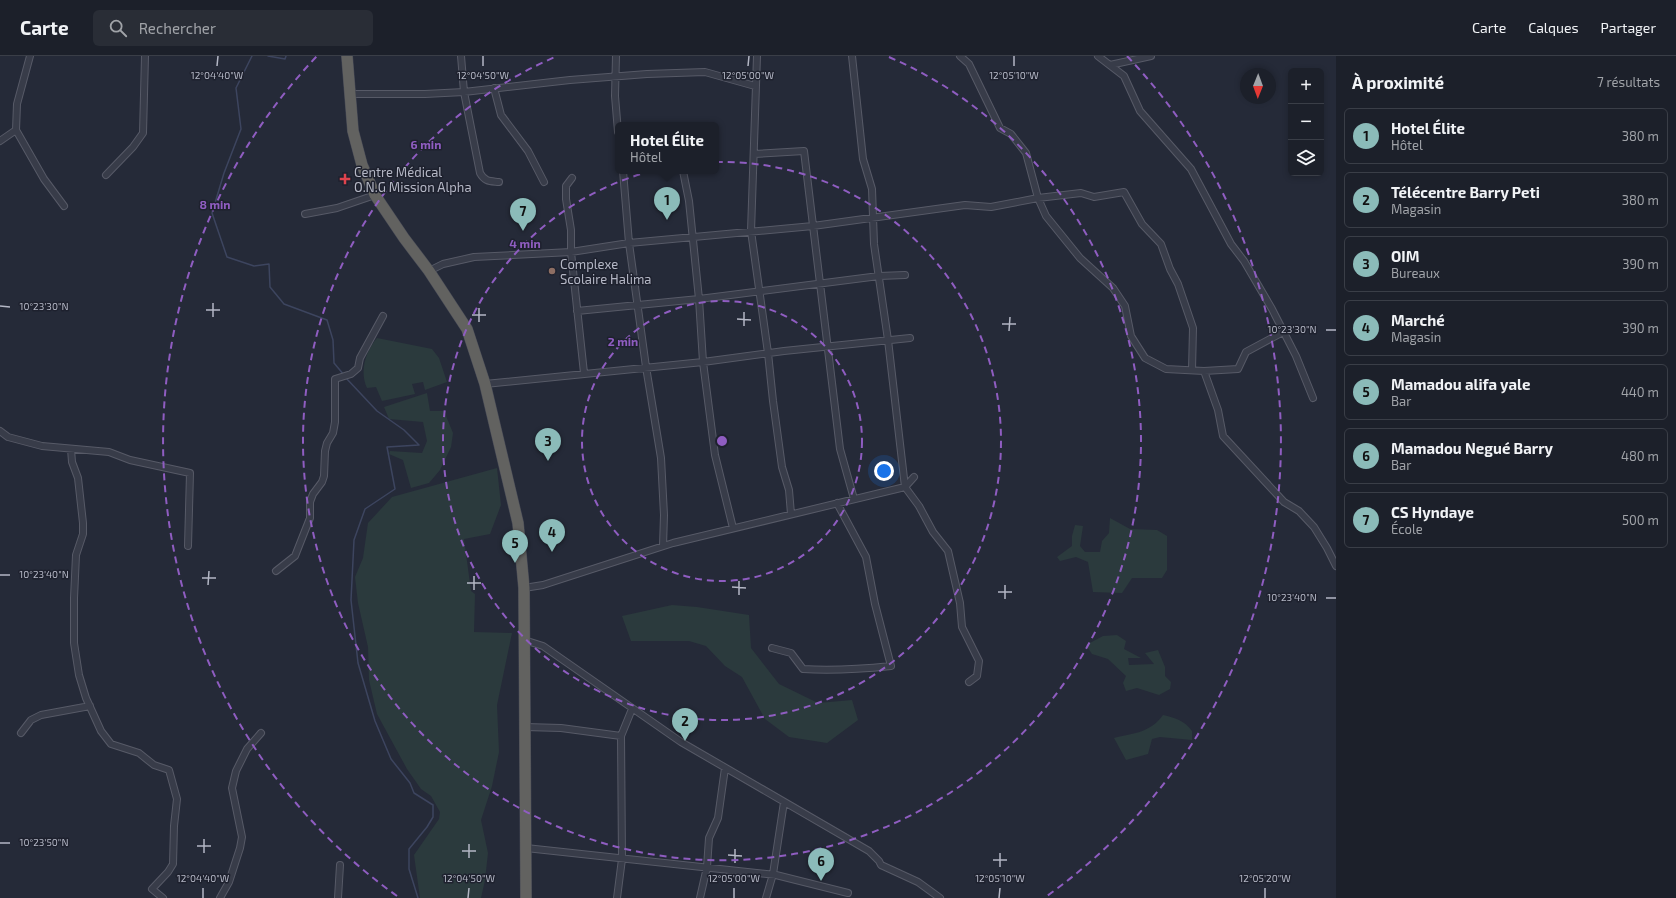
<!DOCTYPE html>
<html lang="fr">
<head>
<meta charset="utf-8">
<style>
  :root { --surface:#1c202a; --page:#292d36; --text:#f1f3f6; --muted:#a0a3a8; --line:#3a3e47; --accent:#8bbbb9 }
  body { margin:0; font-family:"Exo 2",sans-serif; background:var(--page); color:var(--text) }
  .controls { position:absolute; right:12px; top:12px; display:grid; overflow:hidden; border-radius:6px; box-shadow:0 2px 6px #0003 }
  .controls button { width:36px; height:36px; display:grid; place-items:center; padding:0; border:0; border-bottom:1px solid var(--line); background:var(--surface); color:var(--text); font:20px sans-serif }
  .compass { position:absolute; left:1240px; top:12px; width:36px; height:36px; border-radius:50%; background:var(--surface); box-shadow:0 2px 6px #0003; rotate:181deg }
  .you { position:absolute; left:884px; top:415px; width:14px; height:14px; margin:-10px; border:3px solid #fff; border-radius:50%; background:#1a73e8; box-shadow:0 0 0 6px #1a73e833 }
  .badge { display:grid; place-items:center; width:26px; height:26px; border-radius:50%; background:var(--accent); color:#111; font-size:13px; font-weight:700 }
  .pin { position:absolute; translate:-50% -33px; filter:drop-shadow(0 1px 2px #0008) }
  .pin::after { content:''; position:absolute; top:21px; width:14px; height:12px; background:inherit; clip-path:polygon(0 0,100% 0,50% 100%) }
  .popup { position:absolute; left:615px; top:66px; width:104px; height:52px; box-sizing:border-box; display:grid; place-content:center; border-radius:6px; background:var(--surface); filter:drop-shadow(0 1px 3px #0005); font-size:13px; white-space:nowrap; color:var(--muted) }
  .popup b { font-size:15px; color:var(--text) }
  .popup::after { content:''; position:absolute; left:50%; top:100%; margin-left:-8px; border:8px solid transparent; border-top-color:var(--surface) }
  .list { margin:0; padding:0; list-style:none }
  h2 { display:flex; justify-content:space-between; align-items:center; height:52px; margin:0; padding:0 16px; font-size:17px }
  h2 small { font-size:13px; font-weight:400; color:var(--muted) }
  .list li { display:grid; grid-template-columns:26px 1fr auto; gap:12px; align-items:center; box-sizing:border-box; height:56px; margin:0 8px 8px; padding:0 8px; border:1px solid var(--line); border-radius:6px }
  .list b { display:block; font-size:15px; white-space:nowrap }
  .list p { margin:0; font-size:13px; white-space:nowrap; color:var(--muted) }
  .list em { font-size:13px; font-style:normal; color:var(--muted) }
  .icon { flex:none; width:22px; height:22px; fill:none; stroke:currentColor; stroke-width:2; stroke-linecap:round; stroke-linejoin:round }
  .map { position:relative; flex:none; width:1336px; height:842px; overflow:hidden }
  header { display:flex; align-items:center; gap:24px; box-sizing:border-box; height:56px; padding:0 20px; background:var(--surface); border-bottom:1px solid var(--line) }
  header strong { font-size:19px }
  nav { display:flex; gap:22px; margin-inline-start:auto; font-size:14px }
  .search { width:280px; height:36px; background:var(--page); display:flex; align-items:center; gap:10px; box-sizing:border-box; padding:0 14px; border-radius:6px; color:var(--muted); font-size:15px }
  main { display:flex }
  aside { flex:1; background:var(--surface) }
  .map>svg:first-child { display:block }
</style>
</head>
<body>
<header>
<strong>Carte</strong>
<div class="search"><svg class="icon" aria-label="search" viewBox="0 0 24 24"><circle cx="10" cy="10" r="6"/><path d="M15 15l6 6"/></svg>Rechercher</div>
<nav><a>Carte</a><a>Calques</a><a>Partager</a></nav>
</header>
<main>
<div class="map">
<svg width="1336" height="842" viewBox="0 0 1336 842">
  <rect width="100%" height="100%" fill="#252a38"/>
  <path fill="#2b3a3d" d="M377 282 432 293 439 302 447 326 425 334 423 326 412 328 415 338 382 345 376 331 367 332C359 315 366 295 377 282Z
    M427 337 430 355H444L453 377 451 391 440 414 429 427 411 432 403 404 389 398 390 395 422 397 427 385 423 366 389 363 384 351Z
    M497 412 501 449 490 478 464 483 471 535 475 538 474 576 512 577 497 649 499 696 492 730 481 764 488 797 485 824 481 842H420L414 799 439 763 440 756 431 740 421 733 407 713 377 658 369 624 368 591 358 547 355 521 363 502 368 467 392 441Z
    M1110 462 1130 473 1157 474 1167 480V514L1162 522H1132L1122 537 1093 536 1088 506 1076 501 1060 505 1057 501 1072 490V480L1075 469 1083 470 1080 490 1085 496H1100L1102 485 1109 477Z
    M672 549 697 551 749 559 751 592 779 628 818 647 852 644 858 664 827 687 789 681 765 663 742 621 725 610 706 590 689 585H631L622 560Z
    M1117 579 1126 585 1124 593 1141 602H1128L1129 609 1154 608 1145 597 1158 594 1165 611V620L1171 626 1170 633 1159 639 1137 632 1126 635 1123 627 1126 620 1108 603 1092 598 1086 589 1103 580Z
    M1163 659C1175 662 1184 664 1192 675V684L1160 681 1152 683 1148 698 1126 704 1114 682C1134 677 1150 677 1163 659Z"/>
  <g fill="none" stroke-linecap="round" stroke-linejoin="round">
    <path stroke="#3d455f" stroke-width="1.5" d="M252 0 236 32 241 73 224 117 212 157 227 201 254 210 269 208 270 231 284 248 327 264 333 284 334 307 344 319
      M268 0 285 3 286 0
      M346 322 377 355 404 374 419 389 387 391 395 433 365 453 354 484 351 544 358 607 375 665 391 703 410 727 414 737 433 749V761L427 771 409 793V813L418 842"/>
    <g stroke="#575a67" stroke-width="8">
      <path id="minor" d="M30 0 17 48 16 74 44 123 64 150
        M461 0 464 36 480 117C485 126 490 125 499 126
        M616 0 615 40 618 76
        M757 0 751 175 768 297 773 345 782 411 789 434 791 458
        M852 0 863 103 872 133 874 188 888 284 905 431 919 450 933 476 948 495 960 547 962 571 979 605 977 620 969 626
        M960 0 969 8 1000 72 1011 78 1026 97 1038 142 1046 160 1080 202 1113 232 1125 250 1131 280 1145 302 1166 313 1204 315 1238 313 1246 296 1283 276
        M1098 0 1124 20 1140 55 1191 113 1231 188 1244 205 1272 253 1296 300 1313 342
        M1110 9 1151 0
        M494 32 501 59 528 95 544 126
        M349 38H425L464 36 570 24 647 18 705 16 755 30
        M0 85 16 74
        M754 98 804 95 840 393 854 443
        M623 115 629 187 646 311 661 402 664 459 663 490
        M683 115 689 145 699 243 703 306 715 399 733 472
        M106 119 133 91 143 77 145 0
        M572 122 566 130V143L571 174V196L584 317
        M305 158 337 152 375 139
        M429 215 443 208 474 201 571 196 629 187 813 170 965 149 991 151 1038 142 1081 137 1094 141 1124 136 1142 168 1161 188 1170 213 1178 228 1193 272 1192 314
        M577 255 699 243 879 220 905 219
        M1204 315 1218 354 1223 380 1284 446 1299 455 1314 471 1327 492 1336 510
        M485 328 703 306 784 295 910 282
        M0 375 8 381 42 390 109 396 130 404 190 417 188 490
        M71 393 72 406 78 422 83 467V478L76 499 74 542V587L79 619 86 642 101 675 111 688 139 697 154 709 169 714 177 743 174 770 173 808 168 816 152 833 163 842
        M276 515 295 500 310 462V446L313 438 322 426 324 420 325 395 327 387 333 377 335 366V323L351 318 358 312 360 302 383 260
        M524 532 543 529 673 487 905 431 914 421
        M524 584 543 590 681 686 869 795 879 805 881 809 918 826 940 842
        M772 592 791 597 803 613C832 615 862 613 891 610L875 548 866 501 837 447
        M525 671 561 672 621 680
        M21 677 31 664 41 659 90 650
        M526 792 776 819 848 837
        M220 842 229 826 240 792 242 781 232 732 236 715 247 693 261 677
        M338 842 340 809
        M617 842 622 803 621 680 632 653
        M700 842 707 811 709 782 718 762 725 712
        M766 842 773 818 784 746"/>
    </g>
    <g stroke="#444754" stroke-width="12">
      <path id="trunk" d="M347 0 353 75 362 109 375 139 404 182 429 215 467 273 485 328 518 467 524 532 526 842"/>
    </g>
    <use href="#minor" stroke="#383c49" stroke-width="6"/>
    <use href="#trunk" stroke="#626260" stroke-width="11"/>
  </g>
  <path fill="none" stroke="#b4b7c5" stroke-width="1.5" d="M217 10 218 0M483 10V0M748 10 749 0M1014 10V0M0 250 10 251M206 254H220M472 259H486M213 261V247M737 263 751 264M479 266V252M1002 268H1016M744 270V256M1326 274H1336M1009 275 1010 261M0 519H10M202 522H216M467 527H481M208 529 209 515M732 531 746 532M474 534V520M998 536H1012M739 539V525M1326 542H1336M1005 543V529M0 787H10M197 790H211M462 795H476M204 797V783M728 799 742 800M469 802V788M993 804H1007M735 807V793M1000 811V797M203 842V832M468 842 469 832M734 842V832M999 842 1000 832M1265 842V832"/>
  <g fill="none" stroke="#8f5dc1" stroke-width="2" stroke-dasharray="7 5">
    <circle cx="722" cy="385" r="140"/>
    <circle cx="722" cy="385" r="279"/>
    <path d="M889 1A419 419 0 1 1 555 1"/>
    <path d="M397 840A559 559 0 0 1 317 0M1127 0A559 559 0 0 1 1047 840"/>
  </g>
  <path fill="#e0444e" stroke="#1e212e" stroke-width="1.5" d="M343 117h4v4h4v4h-4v4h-4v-4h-4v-4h4z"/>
  <circle fill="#8d6e63" stroke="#1e212e" stroke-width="1.5" cx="552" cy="215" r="4"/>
  <g text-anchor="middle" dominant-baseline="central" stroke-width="3" stroke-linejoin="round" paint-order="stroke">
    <g font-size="13" fill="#b4b7c5" stroke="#1e212e" text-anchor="start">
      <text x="354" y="116">Centre Médical<tspan x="354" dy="15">O.N.G Mission Alpha</tspan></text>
      <text x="560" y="208">Complexe<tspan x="560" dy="15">Scolaire Halima</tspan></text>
    </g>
  </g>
  <g font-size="10" text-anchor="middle" fill="#b4b7c5" stroke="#1e212e" stroke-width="3" stroke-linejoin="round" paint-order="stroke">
    <text x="217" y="23">12°04'40"W</text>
    <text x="483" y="23">12°04'50"W</text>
    <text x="748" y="23">12°05'00"W</text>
    <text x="1014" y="23">12°05'10"W</text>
    <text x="44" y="254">10°23'30"N</text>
    <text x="1292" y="277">10°23'30"N</text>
    <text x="44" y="522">10°23'40"N</text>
    <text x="1292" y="545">10°23'40"N</text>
    <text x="44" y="790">10°23'50"N</text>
    <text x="203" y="826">12°04'40"W</text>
    <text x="469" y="826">12°04'50"W</text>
    <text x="734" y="826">12°05'00"W</text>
    <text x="1000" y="826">12°05'10"W</text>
    <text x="1265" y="826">12°05'20"W</text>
  </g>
  <circle cx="722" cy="385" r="6" fill="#8f5dc1" stroke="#1e212e" stroke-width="2"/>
  <g font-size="12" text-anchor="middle" font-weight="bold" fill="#8f5dc1" stroke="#1e212e" stroke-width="3" stroke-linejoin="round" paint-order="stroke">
    <text x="426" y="93">6 min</text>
    <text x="215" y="153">8 min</text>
    <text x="525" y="192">4 min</text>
    <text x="623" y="290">2 min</text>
  </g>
</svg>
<div class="controls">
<button>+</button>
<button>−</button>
<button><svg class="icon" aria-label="layers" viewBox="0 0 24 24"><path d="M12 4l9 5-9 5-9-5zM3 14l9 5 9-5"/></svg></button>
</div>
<svg class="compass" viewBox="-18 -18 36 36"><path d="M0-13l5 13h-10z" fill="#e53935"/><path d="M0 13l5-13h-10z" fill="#a0a3a8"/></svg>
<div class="you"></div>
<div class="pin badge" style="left:667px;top:164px">1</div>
<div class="popup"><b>Hotel Élite</b>Hôtel</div>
<div class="pin badge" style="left:685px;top:685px">2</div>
<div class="pin badge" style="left:548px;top:405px">3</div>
<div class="pin badge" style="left:552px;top:496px">4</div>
<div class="pin badge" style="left:515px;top:507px">5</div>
<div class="pin badge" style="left:821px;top:825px">6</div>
<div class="pin badge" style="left:523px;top:175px">7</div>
</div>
<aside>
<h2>À proximité<small>7 résultats</small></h2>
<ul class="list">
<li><span class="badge">1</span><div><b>Hotel Élite</b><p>Hôtel</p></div><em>380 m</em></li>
<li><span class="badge">2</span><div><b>Télécentre Barry Peti</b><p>Magasin</p></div><em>380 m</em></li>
<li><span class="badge">3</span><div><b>OIM</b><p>Bureaux</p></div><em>390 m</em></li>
<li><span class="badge">4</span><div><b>Marché</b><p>Magasin</p></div><em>390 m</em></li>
<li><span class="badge">5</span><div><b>Mamadou alifa yale</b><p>Bar</p></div><em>440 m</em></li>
<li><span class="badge">6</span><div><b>Mamadou Negué Barry</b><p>Bar</p></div><em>480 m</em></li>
<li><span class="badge">7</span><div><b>CS Hyndaye</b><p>École</p></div><em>500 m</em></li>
</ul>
</aside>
</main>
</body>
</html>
